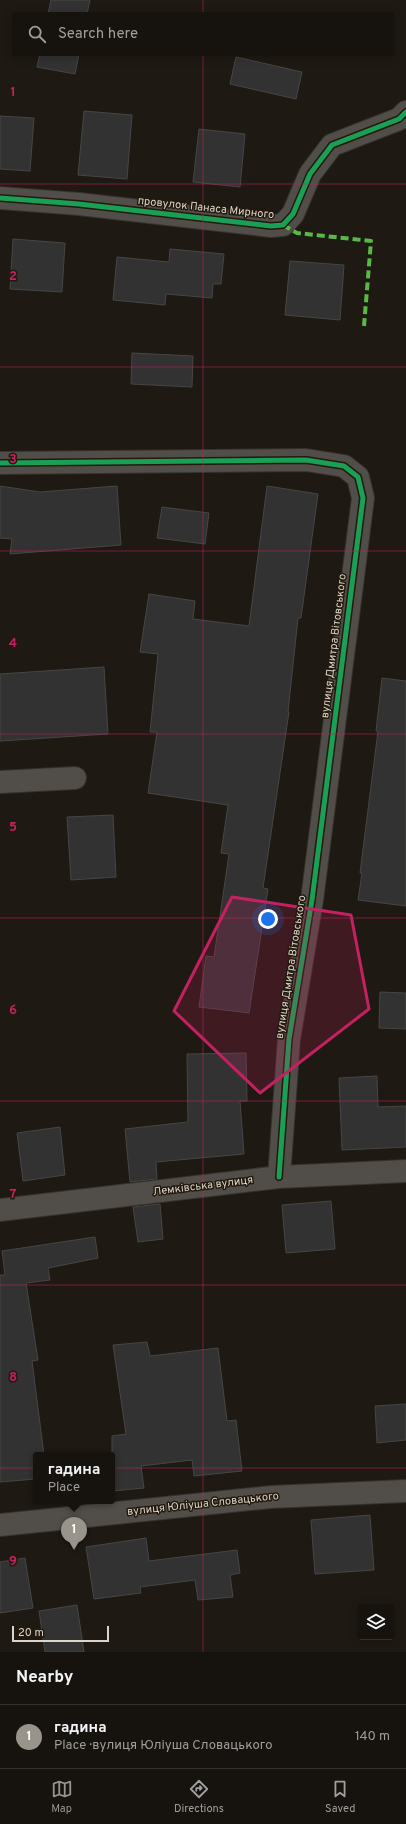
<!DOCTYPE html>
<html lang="en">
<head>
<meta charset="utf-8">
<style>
  :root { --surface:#16130e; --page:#1f1c17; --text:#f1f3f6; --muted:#9e9e9e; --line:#35322e; --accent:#98938b }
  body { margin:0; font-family:Overpass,sans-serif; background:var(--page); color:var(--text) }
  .controls { position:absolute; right:12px; bottom:12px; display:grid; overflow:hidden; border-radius:4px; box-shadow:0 2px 10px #0003 }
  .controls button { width:36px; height:36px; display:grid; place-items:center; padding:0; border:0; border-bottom:1px solid var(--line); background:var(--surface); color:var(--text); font:20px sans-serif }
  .scale { position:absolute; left:12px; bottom:10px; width:97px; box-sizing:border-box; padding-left:4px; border:2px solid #dad4cc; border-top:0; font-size:11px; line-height:14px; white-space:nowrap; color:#dad4cc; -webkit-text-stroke:3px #231a0d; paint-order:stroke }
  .you { position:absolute; left:268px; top:919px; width:14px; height:14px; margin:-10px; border:3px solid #fff; border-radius:50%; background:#1a73e8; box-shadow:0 0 0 6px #1a73e833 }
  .badge { display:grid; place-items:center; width:26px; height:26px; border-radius:50%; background:var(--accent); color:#fff; font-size:13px; font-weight:700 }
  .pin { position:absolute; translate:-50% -33px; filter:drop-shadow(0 1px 2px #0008) }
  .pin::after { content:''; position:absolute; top:21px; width:14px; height:12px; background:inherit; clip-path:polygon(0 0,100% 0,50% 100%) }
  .popup { position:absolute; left:33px; top:1452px; width:82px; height:52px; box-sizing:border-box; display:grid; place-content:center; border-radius:4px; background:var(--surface); filter:drop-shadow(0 1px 3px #0005); font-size:13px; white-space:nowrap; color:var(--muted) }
  .popup b { font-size:15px; color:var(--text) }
  .popup::after { content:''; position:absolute; left:50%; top:100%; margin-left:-8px; border:8px solid transparent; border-top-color:var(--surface) }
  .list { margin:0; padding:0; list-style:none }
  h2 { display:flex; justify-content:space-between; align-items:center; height:52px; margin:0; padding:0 16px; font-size:17px }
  h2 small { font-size:13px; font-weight:400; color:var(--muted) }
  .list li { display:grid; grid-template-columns:26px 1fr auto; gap:12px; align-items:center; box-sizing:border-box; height:64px; padding:0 16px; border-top:1px solid var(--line) }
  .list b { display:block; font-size:15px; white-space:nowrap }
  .list p { margin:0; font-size:13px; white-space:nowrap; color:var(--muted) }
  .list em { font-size:13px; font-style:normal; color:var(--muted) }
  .icon { flex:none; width:22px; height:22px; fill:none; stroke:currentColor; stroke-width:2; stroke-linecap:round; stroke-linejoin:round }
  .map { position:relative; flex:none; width:406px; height:1652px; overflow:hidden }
  .search { position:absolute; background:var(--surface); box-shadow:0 2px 10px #0003; left:12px; right:12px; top:12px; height:44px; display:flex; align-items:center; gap:10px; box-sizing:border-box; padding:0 14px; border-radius:4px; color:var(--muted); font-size:15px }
  .sheet { height:116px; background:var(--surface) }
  nav { display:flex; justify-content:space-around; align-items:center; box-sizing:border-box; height:56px; border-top:1px solid var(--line); background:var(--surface); font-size:11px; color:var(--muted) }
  nav a { display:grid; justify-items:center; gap:2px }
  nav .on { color:var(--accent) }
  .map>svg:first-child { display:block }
</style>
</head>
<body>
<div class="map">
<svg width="406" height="1652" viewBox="0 0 406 1652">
  <rect width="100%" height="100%" fill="#1e1912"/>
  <path fill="#323232" stroke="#474645" d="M51 0H90L87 14H48Z
    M40 54H79L75 74 37 67Z
    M236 57 302 72 296 99 230 84Z
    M84 111 132 115 127 179 78 175Z
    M0 116 34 118 30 171 0 169Z
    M199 129 245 134 240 187 193 182Z
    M13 239 65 243 62 292 10 289Z
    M170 249 224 254 221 284H213L212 298 166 294 165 305 113 300 117 257 169 262Z
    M290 261 344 265 340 320 285 315Z
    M132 353 193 356 192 387 131 384Z
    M0 486 40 492 117 486 121 545 10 554 12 539 0 538Z
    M267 486 318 494 301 618H298L288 712H289L263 888 268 889 249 1013 199 1007 206 956 214 957 229 854 221 853 228 805 148 793 157 732H150L158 654 140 652 149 594 195 601 193 619 249 626Z
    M162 507 209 513 205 544 157 538Z
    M104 667 108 734 0 741V674Z
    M382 678 406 681V906L358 900 362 873H360L378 731H376Z
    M113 815 116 877 71 880 67 817Z
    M380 992 406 993V1029L379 1028Z
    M246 1053 247 1101H240L244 1154 156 1162 157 1179 130 1182 125 1129 188 1122 187 1054Z
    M377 1076 378 1107 406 1106V1147L342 1150 339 1078Z
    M60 1127 65 1175 23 1181 17 1133Z
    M331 1201 335 1249 286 1253 282 1205Z
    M160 1204 163 1239 138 1242 133 1207Z
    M95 1237 98 1258 48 1268 50 1280 26 1283 38 1360 32 1361 44 1455H36V1479L0 1482V1275H5L2 1251Z
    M147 1342 150 1356 218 1348 227 1421 236 1420 242 1471 194 1476 192 1460 141 1466 144 1488 112 1491V1436L126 1434 113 1345Z
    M406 1404V1440L377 1443 375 1406Z
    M370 1515 374 1570 315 1574 311 1520Z
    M146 1538 149 1561 237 1550 240 1573 230 1575 233 1597 198 1600 195 1580 140 1587 141 1593 94 1599 86 1547Z
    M25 1558 33 1608 0 1613V1562Z
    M77 1605 84 1652H45L39 1611Z"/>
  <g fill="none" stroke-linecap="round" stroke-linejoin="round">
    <g stroke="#36322d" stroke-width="24">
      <path id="street" d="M0 198 79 204 271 226 283 225 293 214 310 174 332 145 399 119 406 112
        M0 463 306 460 344 466 358 477 363 498 312 900 289 1039 279 1177
        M0 782 75 778
        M0 1210 279 1177 406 1171
        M0 1525 271 1497 406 1491"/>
    </g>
    <use href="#street" stroke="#514d48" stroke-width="22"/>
    <path stroke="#58b947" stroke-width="4" stroke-dasharray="8 4" stroke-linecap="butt" d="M283 225 297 233 371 241 364 326"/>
    <g stroke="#231a0d" stroke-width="8">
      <path id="cycleway" d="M0 198 79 204 271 226 283 225 293 214 310 174 332 145 399 119 406 112
        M0 463 306 460 344 466 358 477 363 498 312 900 289 1039 279 1177"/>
    </g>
    <use href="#cycleway" stroke="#1a9f57" stroke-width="5"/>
  </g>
  <path fill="#c32161" fill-opacity="0.2" stroke="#c32161" stroke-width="3" stroke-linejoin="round" d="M232 897 351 915 369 1009 260 1093 174 1011Z"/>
  <path fill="none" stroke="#c32161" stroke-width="1" stroke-opacity="0.55" d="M203 0V14M203 54V1652M0 184H406M0 367H406M0 551H406M0 734H406M0 918H406M0 1101H406M0 1285H406M0 1468H406"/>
  <g text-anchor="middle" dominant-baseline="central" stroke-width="3" stroke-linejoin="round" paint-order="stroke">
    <g font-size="11" fill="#dad4cc" stroke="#231a0d">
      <text transform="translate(206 208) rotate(6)">провулок Панаса Мирного</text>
      <text transform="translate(334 646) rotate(-83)">вулиця Дмитра Вітовського</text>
      <text transform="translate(291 967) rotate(-81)">вулиця Дмитра Вітовського</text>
      <text transform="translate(203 1186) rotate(-7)">Лемківська вулиця</text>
      <text transform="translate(203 1504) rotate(-6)">вулиця Юліуша Словацького</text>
    </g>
  </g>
  <g font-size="13" text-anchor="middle" font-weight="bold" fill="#c32161" stroke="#231a0d" stroke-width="3" stroke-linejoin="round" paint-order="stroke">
    <text x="13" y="96">1</text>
    <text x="13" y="280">2</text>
    <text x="13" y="463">3</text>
    <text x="13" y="647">4</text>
    <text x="13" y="831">5</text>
    <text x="13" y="1014">6</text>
    <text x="13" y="1198">7</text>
    <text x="13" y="1381">8</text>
    <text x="13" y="1565">9</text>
  </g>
</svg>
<div class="controls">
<button><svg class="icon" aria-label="layers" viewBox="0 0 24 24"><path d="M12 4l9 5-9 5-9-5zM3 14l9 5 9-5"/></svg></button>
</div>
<div class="scale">20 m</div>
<div class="you"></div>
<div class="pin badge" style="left:74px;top:1550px">1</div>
<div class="popup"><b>гадина</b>Place</div>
<div class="search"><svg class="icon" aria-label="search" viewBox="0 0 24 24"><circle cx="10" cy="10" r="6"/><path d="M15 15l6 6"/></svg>Search here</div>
</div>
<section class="sheet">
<h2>Nearby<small></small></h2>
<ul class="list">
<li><span class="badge">1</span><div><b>гадина</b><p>Place · вулиця Юліуша Словацького</p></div><em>140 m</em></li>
</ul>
</section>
<nav>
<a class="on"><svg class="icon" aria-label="map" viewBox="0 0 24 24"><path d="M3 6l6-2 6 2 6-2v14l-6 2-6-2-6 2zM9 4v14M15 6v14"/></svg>Map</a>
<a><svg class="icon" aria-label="directions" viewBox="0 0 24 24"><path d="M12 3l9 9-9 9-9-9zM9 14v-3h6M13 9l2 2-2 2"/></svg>Directions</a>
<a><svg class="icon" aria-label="saved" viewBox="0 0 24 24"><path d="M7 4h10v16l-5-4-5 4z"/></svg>Saved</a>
</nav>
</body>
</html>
